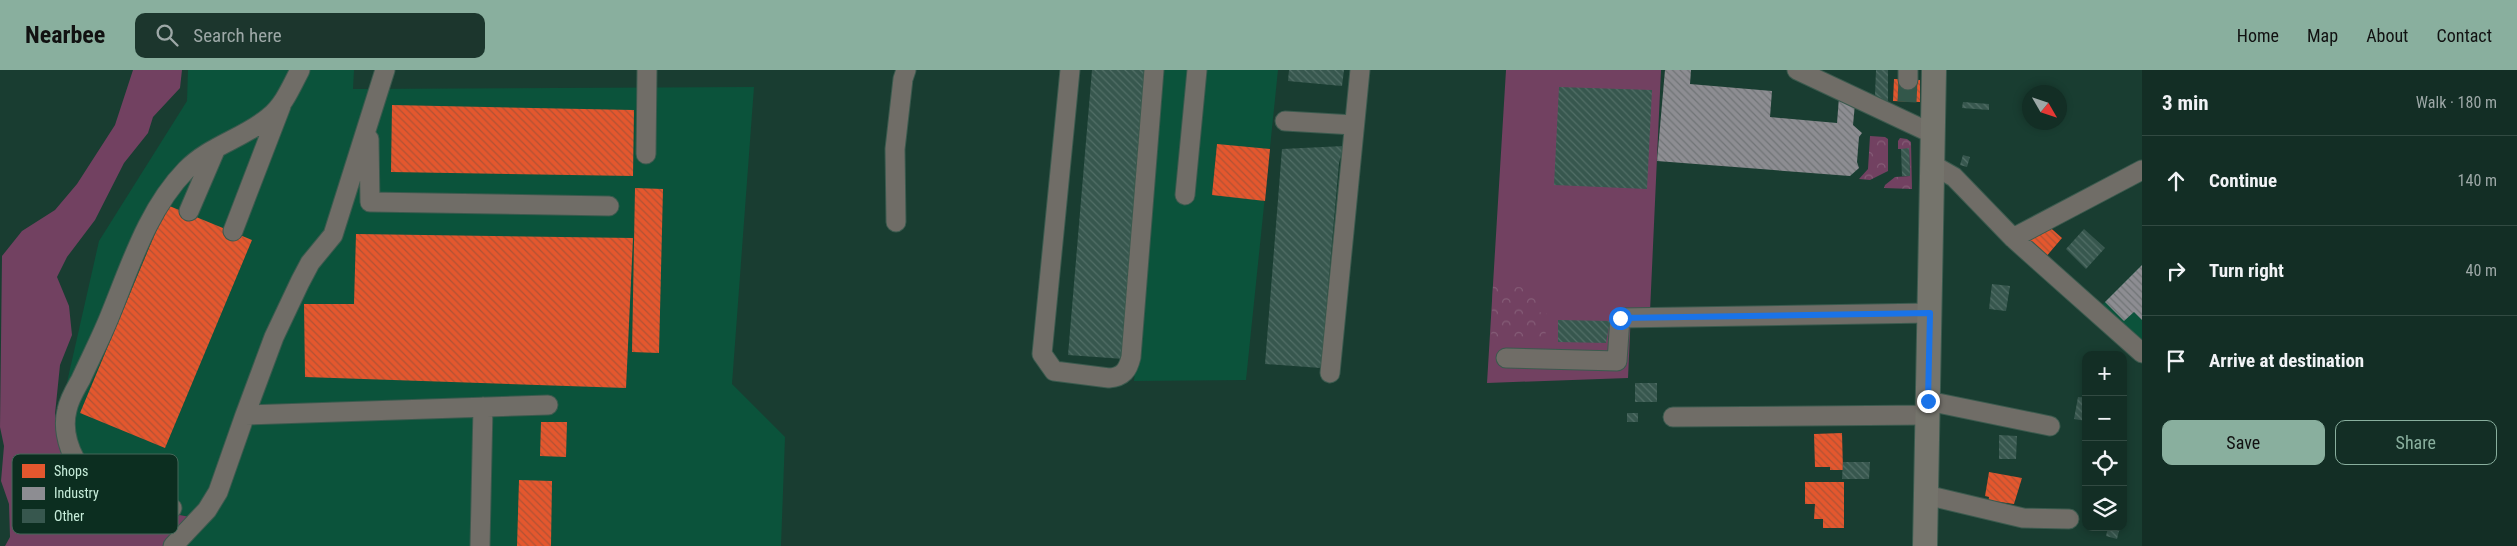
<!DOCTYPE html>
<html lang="en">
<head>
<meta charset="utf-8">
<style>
  :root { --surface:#132e25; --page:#1c362d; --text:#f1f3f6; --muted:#9da8a7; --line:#324a42; --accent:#89af9e }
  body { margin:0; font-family:"Roboto Condensed",sans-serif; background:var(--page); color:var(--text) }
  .controls { position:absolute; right:15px; bottom:15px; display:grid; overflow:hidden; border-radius:10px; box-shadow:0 2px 8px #0003 }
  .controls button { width:45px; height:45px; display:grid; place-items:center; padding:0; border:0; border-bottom:1px solid var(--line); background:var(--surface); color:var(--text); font:25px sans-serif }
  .compass { position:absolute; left:2022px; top:15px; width:45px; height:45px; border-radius:50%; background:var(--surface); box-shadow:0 2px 8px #0003; rotate:129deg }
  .stop { position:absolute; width:15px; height:15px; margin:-11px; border:4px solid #1a73e8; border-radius:50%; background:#fff }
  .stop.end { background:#1a73e8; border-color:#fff; box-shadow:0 1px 5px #0008 }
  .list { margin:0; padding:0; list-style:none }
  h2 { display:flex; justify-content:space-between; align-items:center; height:65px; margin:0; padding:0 20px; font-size:21px }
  h2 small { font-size:16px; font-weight:400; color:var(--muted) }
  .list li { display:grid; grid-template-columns:32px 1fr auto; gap:15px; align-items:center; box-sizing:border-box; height:90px; padding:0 20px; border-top:1px solid var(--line) }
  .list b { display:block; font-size:19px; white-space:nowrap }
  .list em { font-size:16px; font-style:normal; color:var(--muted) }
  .actions { display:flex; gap:10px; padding:15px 20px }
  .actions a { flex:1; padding:11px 0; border:1px solid var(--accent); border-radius:10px; text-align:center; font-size:18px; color:var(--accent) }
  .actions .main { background:var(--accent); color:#111 }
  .icon { flex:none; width:28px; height:28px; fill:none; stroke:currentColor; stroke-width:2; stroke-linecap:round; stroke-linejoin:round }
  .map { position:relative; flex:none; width:2142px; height:476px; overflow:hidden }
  header { display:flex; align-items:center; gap:30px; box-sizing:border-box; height:70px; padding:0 25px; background:var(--accent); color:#111 }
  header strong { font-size:24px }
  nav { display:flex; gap:28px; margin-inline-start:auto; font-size:18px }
  .search { width:350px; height:45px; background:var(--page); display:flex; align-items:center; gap:12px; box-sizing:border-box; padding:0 18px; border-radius:10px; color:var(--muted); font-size:19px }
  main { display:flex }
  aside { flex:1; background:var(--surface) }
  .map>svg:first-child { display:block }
</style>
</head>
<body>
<header>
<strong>Nearbee</strong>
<div class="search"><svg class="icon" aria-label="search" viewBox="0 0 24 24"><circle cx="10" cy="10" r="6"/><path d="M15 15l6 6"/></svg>Search here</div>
<nav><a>Home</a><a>Map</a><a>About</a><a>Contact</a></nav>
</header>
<main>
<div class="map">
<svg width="2142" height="476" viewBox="0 0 2142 476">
  <defs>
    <pattern id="park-crowns" width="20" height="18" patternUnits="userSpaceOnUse" patternTransform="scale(1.25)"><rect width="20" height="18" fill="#724161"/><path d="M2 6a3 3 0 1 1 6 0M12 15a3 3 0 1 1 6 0" fill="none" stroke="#855d77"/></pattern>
    <pattern id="shops-back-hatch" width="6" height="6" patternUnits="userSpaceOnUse" patternTransform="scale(1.25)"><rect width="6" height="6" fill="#e4572e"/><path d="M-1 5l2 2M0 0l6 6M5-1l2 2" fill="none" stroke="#b15234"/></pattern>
    <pattern id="industry-back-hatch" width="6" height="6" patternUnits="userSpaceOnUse" patternTransform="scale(1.25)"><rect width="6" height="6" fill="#8d8d92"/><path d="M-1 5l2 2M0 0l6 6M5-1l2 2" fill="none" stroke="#707476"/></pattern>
    <pattern id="building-back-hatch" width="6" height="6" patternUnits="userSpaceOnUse" patternTransform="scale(1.25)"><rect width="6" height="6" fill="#37574e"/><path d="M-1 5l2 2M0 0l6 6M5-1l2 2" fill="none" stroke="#526f67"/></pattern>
  </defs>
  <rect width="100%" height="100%" fill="#193d31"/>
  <path fill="#0b533b" d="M188 0H354L353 19 754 17 732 314 785 367 781 476H180L190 447 82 426 63 330 99 171 187 31Z
    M1161 0H1278L1246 310 1134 311Z
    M2142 195V277L2100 237Z"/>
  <path fill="#724161" d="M133 0H182L180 18 153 47 148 63 124 93 95 150 67 187 57 207 69 236 72 265 60 295 55 344 65 388 82 426 190 447 163 476H5L10 467 9 434 1 411 4 376 0 357 2 186 22 161 55 140 77 114 115 55Z
    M1506 0H1661L1650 242H1631L1628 308 1487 313Z"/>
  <path fill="url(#park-crowns)" d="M1870 66 1885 67 1888 69V101L1870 110 1859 109 1868 99Z
    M1900 68 1907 69 1911 72 1912 119 1884 118 1885 115 1895 107 1910 106 1909 79H1898V71Z
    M1493 216 1537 218 1536 242 1547 243 1545 271 1491 268Z"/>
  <path fill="url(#shops-back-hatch)" d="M1894 9 1920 10V32L1893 31Z
    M392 35 634 40 633 106 391 102Z
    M1217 74 1270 79 1265 131 1212 125Z
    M635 118 663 119 659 283 632 282Z
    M167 135 252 170 165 378 80 343Z
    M2045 153 2062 168 2045 188 2028 173Z
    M356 164 633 168 626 318 305 307 304 234H354Z
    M541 352H567L566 387 540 386Z
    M1842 363 1843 400H1830V397H1815L1814 364Z
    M1989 402 2022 408 2014 434 2000 432V435L1988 433 1989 427 1985 426Z
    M519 410 552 411 551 476H517Z
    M1805 412H1844V458H1823V449H1814L1815 434H1805Z"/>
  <path fill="url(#industry-back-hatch)" d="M1665 0H1691L1690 14 1772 21 1770 47 1837 53 1839 27 1855 34 1853 55 1862 63 1859 67 1857 92 1859 98 1850 106 1657 91Z
    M2142 195V250L2134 242 2124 251 2105 232Z"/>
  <path fill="url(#building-back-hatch)" d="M1092 0H1148L1124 289 1068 285Z
    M1289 0H1344L1342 16 1288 11Z
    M1876 0H1888V32L1875 25Z
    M1559 17 1652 20 1647 119 1554 115Z
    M1963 32 1989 34V40L1962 38Z
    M1344 76 1339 93 1321 298 1265 294 1282 79Z
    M1909 78 1910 106H1902L1901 79Z
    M1963 85 1970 87 1967 97 1960 95Z
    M2084 159 2105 178 2086 199 2066 179Z
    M1992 214 2010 216 2006 241 1989 239Z
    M1558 250 1610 251 1606 273 1558 272Z
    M1635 313H1657V332H1635Z
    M2078 327 2086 328V351L2074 349Z
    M1627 343H1638V352H1627Z
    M1999 365 2017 366 2016 389H1999Z
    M1843 392H1870L1869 409H1842Z
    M2108 458 2119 461 2117 469 2106 466Z"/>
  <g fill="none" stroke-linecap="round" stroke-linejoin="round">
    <path stroke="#33574a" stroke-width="19" stroke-dasharray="19 9" stroke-linecap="butt" d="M1907 32 1908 10"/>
    <g stroke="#3b5a4e" stroke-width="21">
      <path id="minor" d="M385 0 333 165 310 193 300 212 274 267 245 345 548 335
        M1070 0 1042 284 1054 301 1109 308C1123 307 1128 300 1131 287L1154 0
        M1797 0 1931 63
        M1908 10V0
        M1285 51 1354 55
        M369 69 370 132 609 136
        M646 84 647 0
        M1931 94 1954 107 2013 168 2142 283
        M1185 125 1197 0
        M189 141 216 78
        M896 152 895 79 903 9 906 0
        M233 161 281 36
        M2013 168 2142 100
        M1506 288 1617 291 1620 248 1930 243
        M1330 303 1360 0
        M1928 331 2050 356
        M1673 347 1928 345
        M1926 425 2023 448 2069 449
        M172 438C154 435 130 435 113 427 82 414 59 371 67 340 69 329 76 318 81 309 91 287 102 266 111 243 131 194 148 139 186 100 209 76 244 68 269 47 284 35 291 17 300 0
        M173 476 207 440 218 422 245 345
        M480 476 483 337"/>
    </g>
    <g stroke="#3b5a4e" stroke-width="26">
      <path id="major" d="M1925 476 1934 0"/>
    </g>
    <use href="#minor" stroke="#706d67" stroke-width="19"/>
    <use href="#major" stroke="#75746c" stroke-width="24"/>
  </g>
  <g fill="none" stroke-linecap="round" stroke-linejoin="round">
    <path stroke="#1a73e8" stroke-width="6" d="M1620 248 1930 243 1928 331"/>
  </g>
  <rect x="12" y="384" width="166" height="80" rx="8" fill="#0c2e20" stroke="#446758" stroke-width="1"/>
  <rect x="22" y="394" width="23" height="14" fill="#e4572e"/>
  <rect x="22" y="417" width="23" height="13" fill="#8d8d92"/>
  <rect x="22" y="439" width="23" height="14" fill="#37574e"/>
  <g font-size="14" fill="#c6ecd9">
    <text x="54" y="406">Shops</text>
    <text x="54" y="428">Industry</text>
    <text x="54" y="451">Other</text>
  </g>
</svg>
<div class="controls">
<button>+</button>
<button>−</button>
<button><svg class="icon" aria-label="locate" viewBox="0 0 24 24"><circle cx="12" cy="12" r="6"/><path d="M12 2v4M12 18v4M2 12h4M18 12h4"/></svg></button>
<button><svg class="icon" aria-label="layers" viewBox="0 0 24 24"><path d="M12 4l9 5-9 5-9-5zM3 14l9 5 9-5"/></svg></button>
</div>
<svg class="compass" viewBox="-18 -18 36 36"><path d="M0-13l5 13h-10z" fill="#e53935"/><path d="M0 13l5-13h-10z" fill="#9da8a7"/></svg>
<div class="stop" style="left:1620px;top:248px"></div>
<div class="stop end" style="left:1928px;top:331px"></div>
</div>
<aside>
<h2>3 min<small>Walk · 180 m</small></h2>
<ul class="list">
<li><svg class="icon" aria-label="ahead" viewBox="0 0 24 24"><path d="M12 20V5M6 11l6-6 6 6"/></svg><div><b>Continue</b></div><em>140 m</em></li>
<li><svg class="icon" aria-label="right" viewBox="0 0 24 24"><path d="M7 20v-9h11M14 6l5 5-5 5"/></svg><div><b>Turn right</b></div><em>40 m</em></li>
<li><svg class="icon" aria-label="arrive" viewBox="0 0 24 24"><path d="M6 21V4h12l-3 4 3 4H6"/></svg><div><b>Arrive at destination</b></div></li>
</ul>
<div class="actions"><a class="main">Save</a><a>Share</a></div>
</aside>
</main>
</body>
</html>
